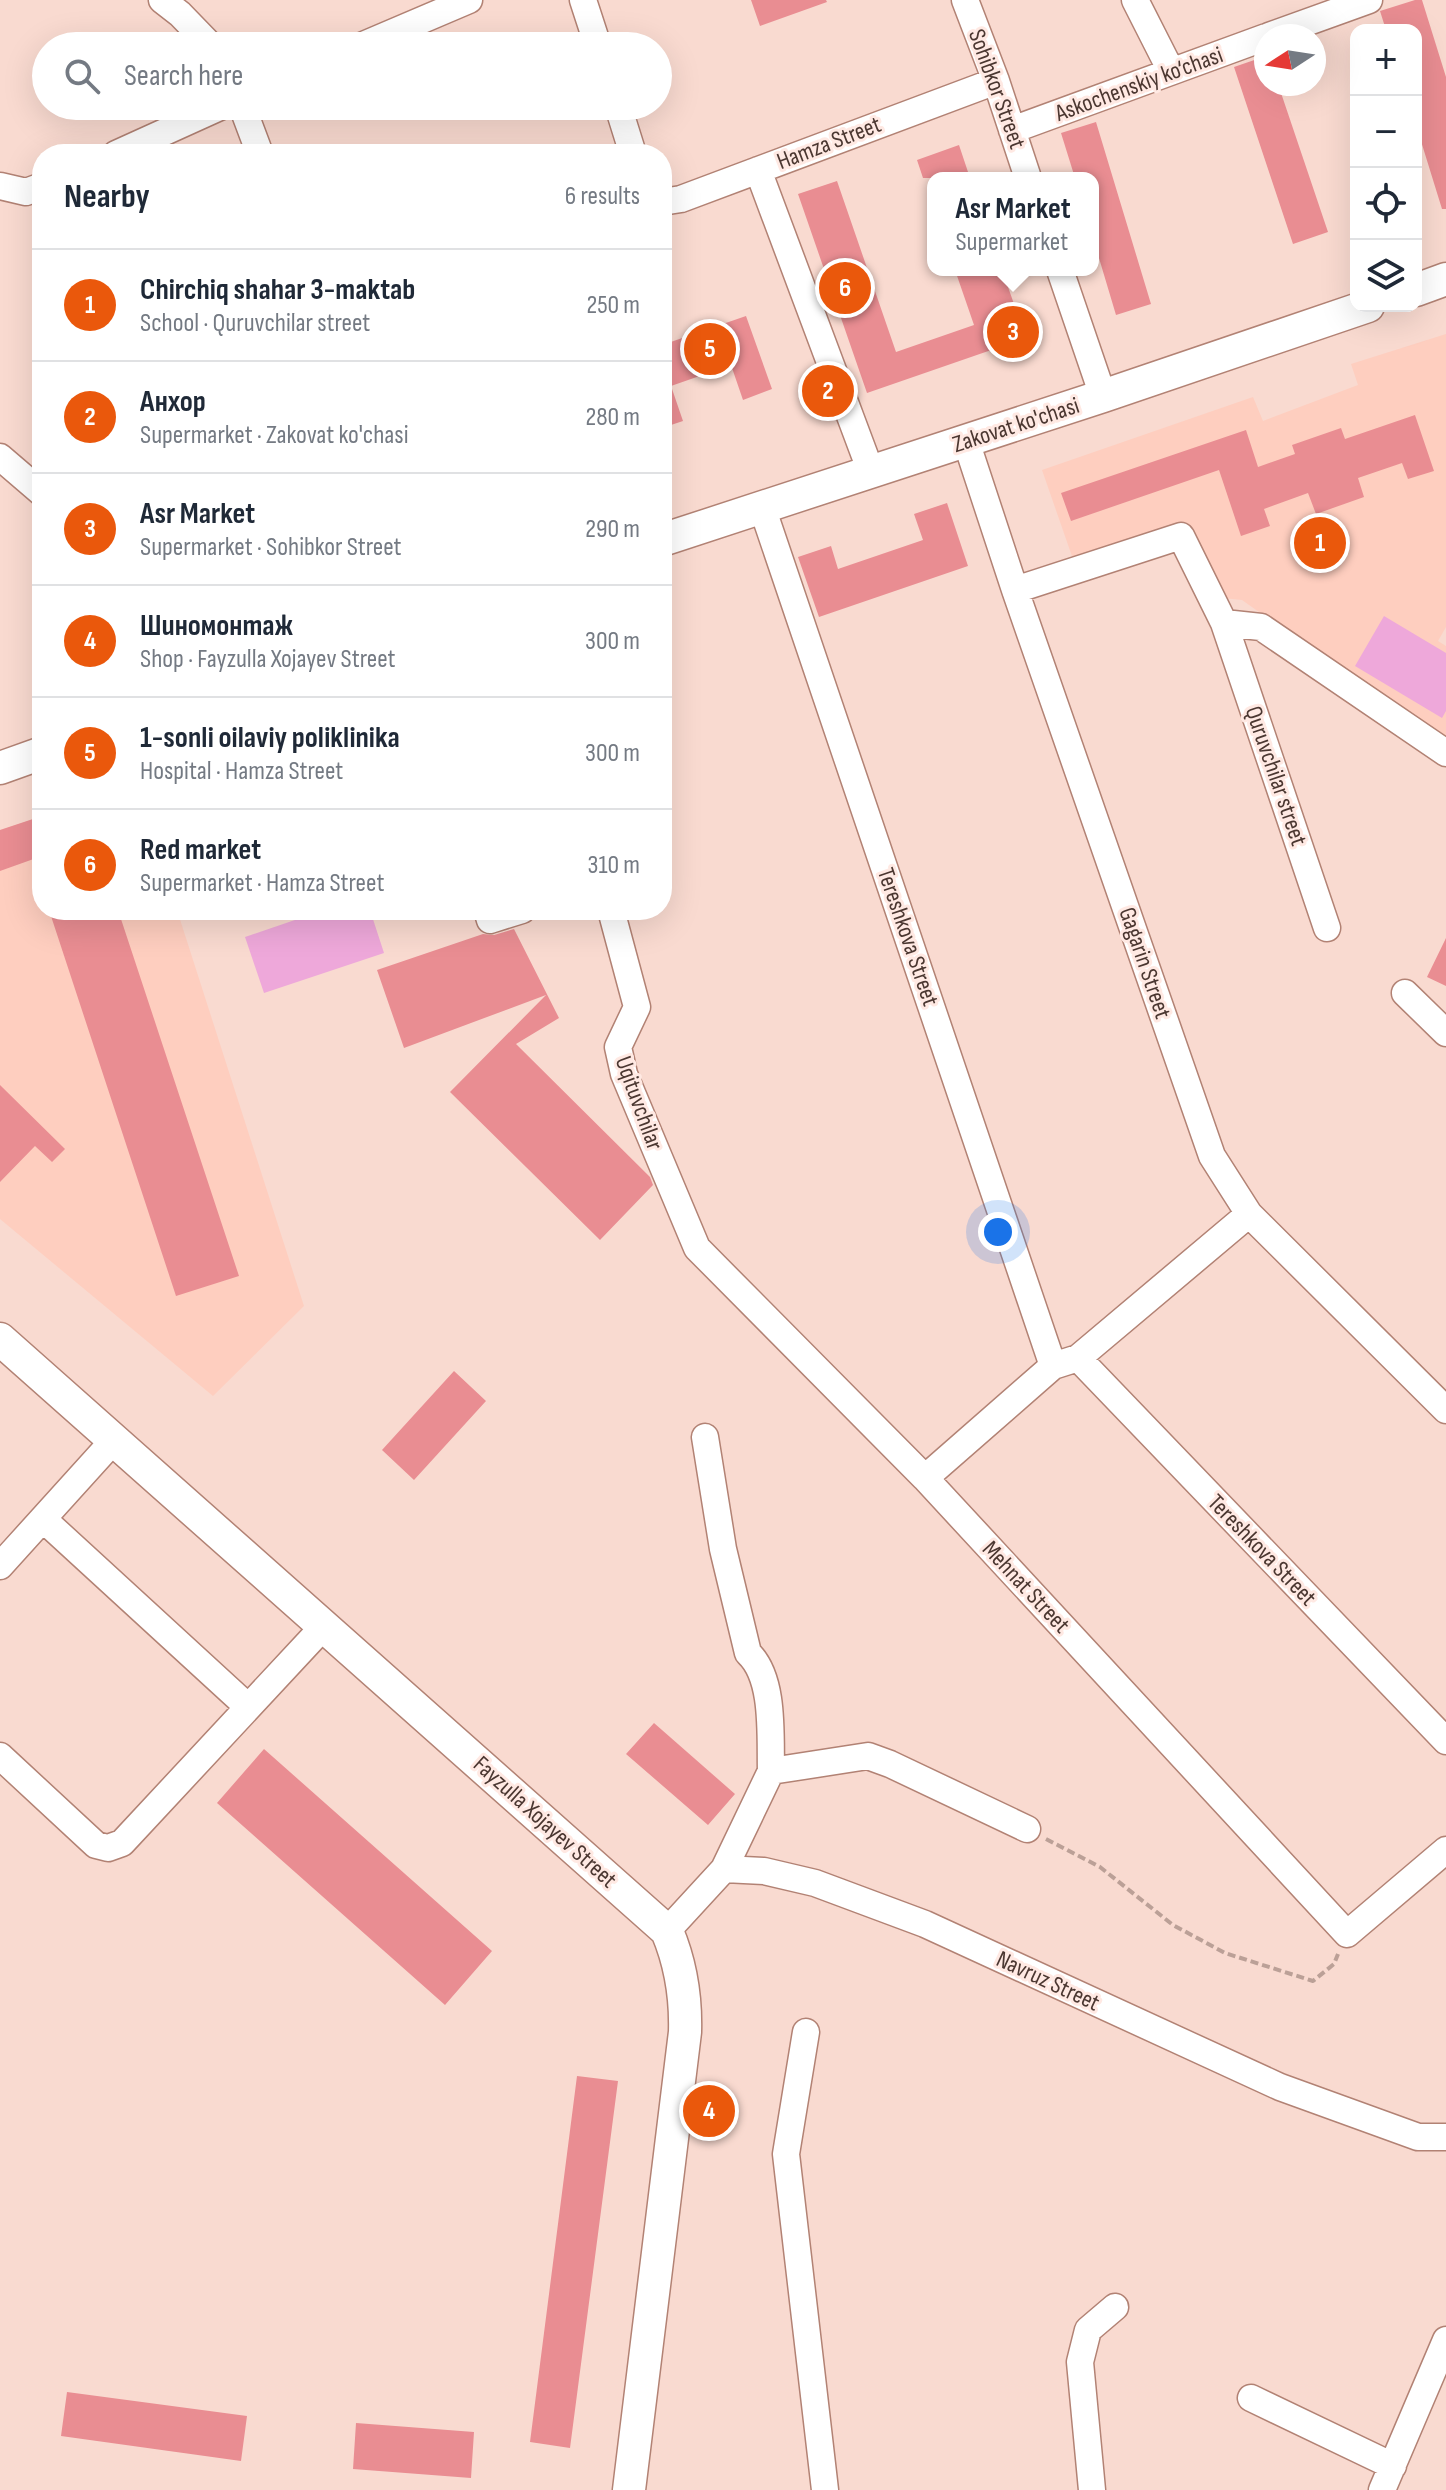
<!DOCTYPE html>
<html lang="en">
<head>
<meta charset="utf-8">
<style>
  :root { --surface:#fff; --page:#f2f2f3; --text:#1f2937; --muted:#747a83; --line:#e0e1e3; --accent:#ea580c }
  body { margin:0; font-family:"Sofia Sans Condensed",sans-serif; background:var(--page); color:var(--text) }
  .controls { position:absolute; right:24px; top:24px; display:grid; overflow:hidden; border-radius:16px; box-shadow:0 8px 32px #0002 }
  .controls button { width:72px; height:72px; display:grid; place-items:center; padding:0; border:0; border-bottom:2px solid var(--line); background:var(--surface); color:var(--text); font:40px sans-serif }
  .compass { position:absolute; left:1254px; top:24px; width:72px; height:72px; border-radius:50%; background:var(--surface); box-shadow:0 8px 32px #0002; rotate:258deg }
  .you { position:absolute; left:998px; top:1232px; width:28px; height:28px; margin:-20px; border:6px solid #fff; border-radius:50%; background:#1a73e8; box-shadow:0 0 0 12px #1a73e833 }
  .badge { display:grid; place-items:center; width:52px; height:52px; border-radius:50%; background:var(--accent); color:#fff; font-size:26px; font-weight:700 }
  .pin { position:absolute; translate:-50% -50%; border:4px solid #fff; box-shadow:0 2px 8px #0006 }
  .popup { position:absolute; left:927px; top:172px; width:172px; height:104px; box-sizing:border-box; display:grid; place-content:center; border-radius:16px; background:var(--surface); filter:drop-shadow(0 2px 6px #0005); font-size:26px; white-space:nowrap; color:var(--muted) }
  .popup b { font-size:30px; color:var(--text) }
  .popup::after { content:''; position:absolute; left:50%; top:100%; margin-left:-16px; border:16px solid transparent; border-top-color:var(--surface) }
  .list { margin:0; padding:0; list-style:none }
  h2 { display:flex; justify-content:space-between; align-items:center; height:104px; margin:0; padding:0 32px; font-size:34px }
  h2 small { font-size:26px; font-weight:400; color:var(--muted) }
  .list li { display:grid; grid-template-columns:52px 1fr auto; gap:24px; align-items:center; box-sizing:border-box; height:112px; padding:0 32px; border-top:2px solid var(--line) }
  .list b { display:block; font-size:30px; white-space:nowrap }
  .list p { margin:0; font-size:26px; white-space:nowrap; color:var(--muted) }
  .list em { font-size:26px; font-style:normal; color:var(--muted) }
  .icon { flex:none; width:44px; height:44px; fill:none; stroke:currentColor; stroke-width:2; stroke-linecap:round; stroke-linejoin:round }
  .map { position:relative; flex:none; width:1446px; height:2490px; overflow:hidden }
  .search { position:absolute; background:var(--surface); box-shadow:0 8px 32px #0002; left:32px; top:32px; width:640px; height:88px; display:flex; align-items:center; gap:20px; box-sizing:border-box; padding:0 28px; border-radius:44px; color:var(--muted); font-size:30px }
  .panel { position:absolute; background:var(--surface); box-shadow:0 8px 32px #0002; left:32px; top:144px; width:640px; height:776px; border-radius:32px }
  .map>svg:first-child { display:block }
</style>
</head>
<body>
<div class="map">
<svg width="1446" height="2490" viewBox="0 0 1446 2490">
  <rect width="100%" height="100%" fill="#f9dad0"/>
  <path fill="#fecebf" d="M1446 334V627L1438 641 1446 646V737L1358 682 1242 600 1223 598 1184 524 1074 562 1042 470 1253 397 1263 421 1358 385 1351 364Z
    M42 816V910H177L304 1306 213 1396 0 1219V830Z"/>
  <path fill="#eea8da" d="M1384 616 1446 653V711L1442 718 1355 666Z
    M324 910H370L384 953 264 993 245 937Z"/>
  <path fill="#e98d92" d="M751 0H826L827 2 760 26Z
    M1415 0H1422L1446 77V209H1442L1416 125V30H1386L1380 11Z
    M1266 56V84H1278L1328 232 1293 244 1234 67Z
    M1096 122 1151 304 1116 315 1093 238V178H1075L1061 133Z
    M959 145 970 178H923L917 160Z
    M837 181 896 352 974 325 955 270H1002L1026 338 867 393 798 194Z
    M746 316 772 389 743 400 731 365 671 386 683 421 662 428V345Z
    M1415 415 1434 471 1408 479 1402 463 1358 478 1364 497 1316 514 1308 493 1264 509 1270 526 1241 536 1219 470 1071 521 1061 493 1246 430 1258 467 1295 454 1292 445 1341 428 1345 439Z
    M947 503 968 566 819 617 798 557 831 546 838 569 923 540 914 514Z
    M42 816V856L0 871V830Z
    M49 910H118L239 1276 176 1296Z
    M514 929 559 1018 516 1044 650 1177 653 1185 600 1240 450 1092 546 995 404 1048 377 970 483 934 494 935Z
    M1446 938V986L1427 977Z
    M0 1085 65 1149 52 1162 35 1146 0 1182Z
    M454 1371 486 1401 414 1480 382 1450Z
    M654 1723 735 1794 708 1825 626 1754Z
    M264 1749 492 1951 445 2005 217 1803Z
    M577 2076 618 2081 570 2448 530 2442Z
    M67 2392 247 2416 241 2461 61 2436Z
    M356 2423 474 2432 471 2478 353 2469Z"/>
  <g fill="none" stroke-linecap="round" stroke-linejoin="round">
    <g stroke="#b28274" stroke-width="29">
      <path id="minor" d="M162 0 180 14 211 46
        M583 0 598 46
        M965 0 996 81 1028 178
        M1135 0 1171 71
        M1269 36 1369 0
        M361 46 469 0
        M242 106 260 154
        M618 106 633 154
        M1012 130 1266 37
        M116 154 222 106
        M758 170 871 472
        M0 186 26 192 42 186
        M662 202 681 199 996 81
        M1060 270 1103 396
        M966 441 1015 590 1212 1156 1249 1214 1446 1410
        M0 457 42 493
        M762 507 1053 1366
        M1015 590 1181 536 1224 623 1327 928
        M1224 623 1261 627 1446 753
        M487 910 490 920 522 910
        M611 910 637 1007 618 1047 624 1074 697 1248 925 1478 1347 1934 1446 1850
        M1405 993 1446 1033
        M1078 1358 1446 1741
        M705 1437 723 1549 748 1653C775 1678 770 1736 771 1771
        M925 1478 1053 1366 1078 1358 1249 1214
        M43 1519 248 1707
        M0 1566 114 1440
        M0 1756 96 1845 108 1848 122 1843 324 1626
        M724 1869 771 1771 868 1756 890 1764 1027 1829
        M667 1931 724 1869 764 1871 815 1883 925 1924 1280 2087 1418 2137H1446
        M806 2032 786 2154 825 2490
        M1251 2398 1393 2466
        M1092 2490 1080 2362 1088 2330 1115 2307
        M1382 2490 1446 2340"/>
    </g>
    <g stroke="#b28274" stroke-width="35">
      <path id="major" d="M1416 290 1446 279
        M662 540 1103 396 1368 306
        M0 768 42 753
        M0 1339 667 1931C681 1964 686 1997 685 2032L629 2490"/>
    </g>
    <path stroke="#bba097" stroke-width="4" stroke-dasharray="8 4" stroke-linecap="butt" d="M1046 1839 1100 1867 1173 1925 1225 1953 1313 1981 1334 1964 1338 1954"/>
    <use href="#minor" stroke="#fff" stroke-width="26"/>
    <use href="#major" stroke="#fff" stroke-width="32"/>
  </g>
  <g text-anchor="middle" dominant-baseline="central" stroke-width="6" stroke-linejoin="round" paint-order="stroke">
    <g font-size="24" fill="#4b3731" stroke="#ffe9e3">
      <text transform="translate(1139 84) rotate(-20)">Askochenskiy ko‘chasi</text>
      <text transform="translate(997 89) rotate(70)">Sohibkor Street</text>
      <text transform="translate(829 143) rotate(-21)">Hamza Street</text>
      <text transform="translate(1016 425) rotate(-18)">Zakovat ko'chasi</text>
      <text transform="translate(1276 776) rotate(71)">Quruvchilar street</text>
      <text transform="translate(908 937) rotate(71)">Tereshkova Street</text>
      <text transform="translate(1145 963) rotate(71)">Gagarin Street</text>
      <text transform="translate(639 1103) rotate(70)">Uqituvchilar</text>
      <text transform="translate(1262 1550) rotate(46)">Tereshkova Street</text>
      <text transform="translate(1026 1587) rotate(47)">Mehnat Street</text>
      <text transform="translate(545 1822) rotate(42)">Fayzulla Xojayev Street</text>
      <text transform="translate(1048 1981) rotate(25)">Navruz Street</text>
    </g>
  </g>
</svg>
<div class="controls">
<button>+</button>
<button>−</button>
<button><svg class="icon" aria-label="locate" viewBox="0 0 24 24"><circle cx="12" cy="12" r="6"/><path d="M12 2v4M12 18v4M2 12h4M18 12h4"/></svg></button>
<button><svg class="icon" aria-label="layers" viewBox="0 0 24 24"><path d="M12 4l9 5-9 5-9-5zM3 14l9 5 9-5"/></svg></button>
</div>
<svg class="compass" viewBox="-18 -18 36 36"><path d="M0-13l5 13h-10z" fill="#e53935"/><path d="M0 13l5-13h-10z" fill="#747a83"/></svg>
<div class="you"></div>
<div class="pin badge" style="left:1320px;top:543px">1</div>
<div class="pin badge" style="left:828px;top:391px">2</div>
<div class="pin badge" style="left:1013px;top:332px">3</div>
<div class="popup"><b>Asr Market</b>Supermarket</div>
<div class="pin badge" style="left:709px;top:2111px">4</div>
<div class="pin badge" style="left:710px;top:349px">5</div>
<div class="pin badge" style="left:845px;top:288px">6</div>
<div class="search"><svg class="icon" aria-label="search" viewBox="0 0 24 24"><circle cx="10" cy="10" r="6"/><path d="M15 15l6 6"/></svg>Search here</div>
<section class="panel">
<h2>Nearby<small>6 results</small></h2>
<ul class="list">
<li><span class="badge">1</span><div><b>Chirchiq shahar 3-maktab</b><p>School · Quruvchilar street</p></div><em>250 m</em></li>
<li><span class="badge">2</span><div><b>Анхор</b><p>Supermarket · Zakovat ko'chasi</p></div><em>280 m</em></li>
<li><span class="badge">3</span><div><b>Asr Market</b><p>Supermarket · Sohibkor Street</p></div><em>290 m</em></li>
<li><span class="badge">4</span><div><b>Шиномонтаж</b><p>Shop · Fayzulla Xojayev Street</p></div><em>300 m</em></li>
<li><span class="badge">5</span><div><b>1-sonli oilaviy poliklinika</b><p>Hospital · Hamza Street</p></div><em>300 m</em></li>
<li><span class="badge">6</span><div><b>Red market</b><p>Supermarket · Hamza Street</p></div><em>310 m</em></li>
</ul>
</section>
</div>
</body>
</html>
